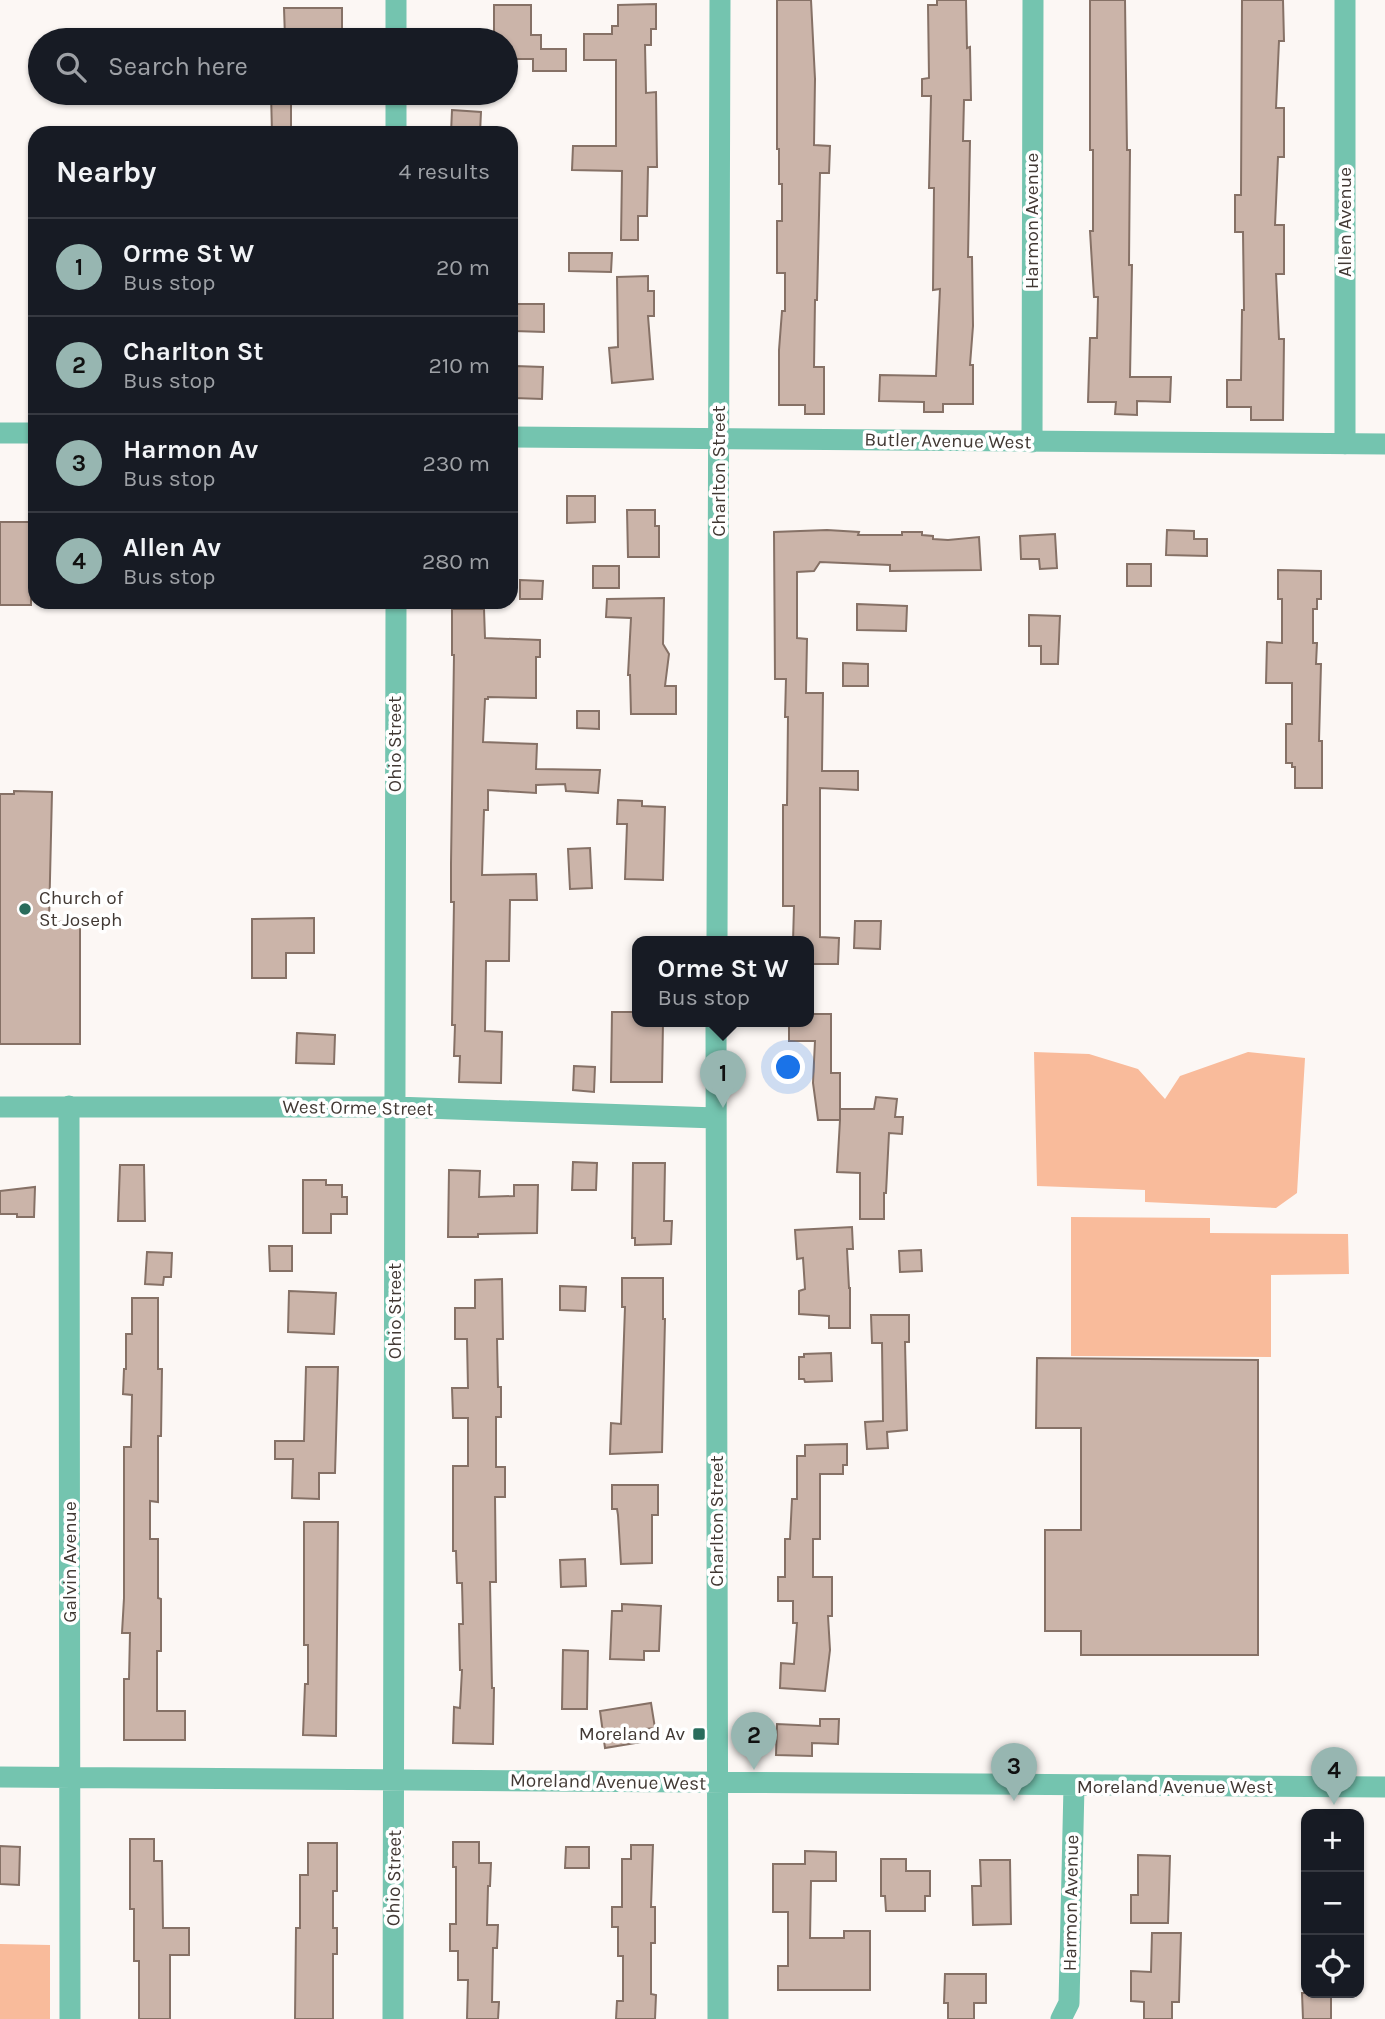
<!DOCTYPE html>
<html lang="en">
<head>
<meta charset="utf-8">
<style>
  :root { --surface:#171b24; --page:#20242c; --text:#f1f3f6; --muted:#9ea1a6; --line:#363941; --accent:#97b6b1 }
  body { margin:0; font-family:Karla,sans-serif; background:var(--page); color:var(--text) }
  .controls { position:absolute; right:21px; bottom:21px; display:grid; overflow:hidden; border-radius:14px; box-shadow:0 2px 5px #0004 }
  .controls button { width:63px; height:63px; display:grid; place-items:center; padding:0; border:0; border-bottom:2px solid var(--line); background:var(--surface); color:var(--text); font:35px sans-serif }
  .you { position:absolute; left:789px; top:1068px; width:24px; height:24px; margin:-18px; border:5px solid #fff; border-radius:50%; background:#1a73e8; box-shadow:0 0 0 10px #1a73e833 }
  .badge { display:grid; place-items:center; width:46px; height:46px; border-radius:50%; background:var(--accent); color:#111; font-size:23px; font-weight:700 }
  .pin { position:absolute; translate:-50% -58px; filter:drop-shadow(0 2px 4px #0008) }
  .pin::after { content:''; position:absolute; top:37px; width:24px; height:21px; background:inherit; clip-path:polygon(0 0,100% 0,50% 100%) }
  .popup { position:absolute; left:632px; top:936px; width:182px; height:91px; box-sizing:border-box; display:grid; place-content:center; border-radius:14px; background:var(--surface); filter:drop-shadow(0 2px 5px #0005); font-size:23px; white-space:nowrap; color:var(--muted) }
  .popup b { font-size:26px; color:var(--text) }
  .popup::after { content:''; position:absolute; left:50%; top:100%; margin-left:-14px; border:14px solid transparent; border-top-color:var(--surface) }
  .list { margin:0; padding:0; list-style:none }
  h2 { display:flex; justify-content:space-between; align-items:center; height:91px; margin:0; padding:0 28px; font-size:30px }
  h2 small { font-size:23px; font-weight:400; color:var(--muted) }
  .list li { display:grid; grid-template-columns:46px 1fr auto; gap:21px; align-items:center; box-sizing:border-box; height:98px; padding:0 28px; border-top:2px solid var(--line) }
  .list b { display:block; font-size:26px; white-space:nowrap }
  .list p { margin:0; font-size:23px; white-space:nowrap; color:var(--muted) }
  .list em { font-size:23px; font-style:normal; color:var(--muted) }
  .icon { flex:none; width:38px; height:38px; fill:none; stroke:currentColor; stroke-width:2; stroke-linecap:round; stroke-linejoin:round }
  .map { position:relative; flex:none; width:1385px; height:2019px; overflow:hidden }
  .search { position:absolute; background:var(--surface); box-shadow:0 2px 5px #0004; left:28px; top:28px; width:490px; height:77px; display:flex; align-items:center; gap:18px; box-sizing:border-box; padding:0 24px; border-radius:38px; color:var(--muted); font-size:26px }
  .panel { position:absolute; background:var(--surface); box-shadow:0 2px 5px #0004; left:28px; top:126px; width:490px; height:483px; border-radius:21px }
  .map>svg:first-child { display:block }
</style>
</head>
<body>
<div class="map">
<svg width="1385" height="2019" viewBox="0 0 1385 2019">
  <rect width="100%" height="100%" fill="#fcf7f4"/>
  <path fill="#f9bb9b" d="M1034 1052 1089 1054 1138 1069 1165 1099 1180 1076 1248 1052 1305 1058 1297 1193 1276 1208 1145 1202V1190L1037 1186Z
    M1071 1217 1210 1218V1233L1348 1234 1349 1274 1271 1275V1357L1071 1356Z
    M0 1944 50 1945V2019H0Z"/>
  <path fill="#cbb4a9" stroke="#867166" stroke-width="2" d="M777 0H811L815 79 814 145 830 146 829 173H820L817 300H815L814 367H824V414H805V405H779V350L782 311H785V273H777V221H782V184H779V149H777Z
    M937 0H966L967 48 970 47 971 100H964L963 141H970L968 257H972L973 326 970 365H973V404H943V412H924V402L879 401 880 375 936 376 940 289 933 290 934 188H929L931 96H922V79L929 78 928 5H937Z
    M1090 0H1125L1127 150H1130L1129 265H1132L1130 377H1171L1170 402 1137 401V415L1115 414 1116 402H1088L1090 338H1097L1098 297H1094L1090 231H1093V150H1090Z
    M1242 0H1283L1284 41H1279L1276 108H1284V157H1278L1275 225H1284V274H1276L1279 339H1284L1283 420H1251V407H1227V380H1241L1242 310H1244L1243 232H1235V195H1241Z
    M656 4V29H651V45H645L646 93 656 92 657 167H648L647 216H638V240H621L622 171 572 170 573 146H616V60H584V34H612V26H618V5Z
    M494 5H531V35H541V49H566V71H533V59H506V40H494Z
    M284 8H342V37L285 38Z
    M271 93H291V133H272Z
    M452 110 481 112 480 133H451Z
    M569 253H612L611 272 569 271Z
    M648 276V291H654V316H648L653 379 612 383 609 348 618 347 617 277Z
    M515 304H544V332L514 331Z
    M515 366 543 367 542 399 514 398Z
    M567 496H595V522L567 523Z
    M627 510H655V526H659V557H628Z
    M0 522H31V605H0Z
    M827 530 859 532 858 535H902V532H922V535L933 536V539L948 540 979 537 981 570 890 571V565L820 562 814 571 797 572V638L807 639 806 693H823L822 771H858V790L820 788V937L839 938 838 964H809V942H793L794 906H783V805H787L788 717H785L786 679H775L774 532Z
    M1167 530 1194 531V539H1207V556L1166 555Z
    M1055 534 1057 568 1040 569 1039 559H1021L1020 536Z
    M1127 564H1151V586H1127Z
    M593 566H619V588H593Z
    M1278 570 1321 571V599H1317V609H1313V643H1317L1316 664H1321L1319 741H1322V788H1295V767H1292V763H1286V724H1292V683H1266L1267 642 1282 643V599H1278Z
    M520 580 543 581 542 599H520Z
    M664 598 663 644 669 654 665 686H676V714H631L630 675H628L631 618 606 617 607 599Z
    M857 604 907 606 906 631 857 630Z
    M452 609H484L485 638 540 640V657H536V698L488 697V699H485L483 742 537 744 536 769 600 770 598 793 566 791 565 784 536 785V793L488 790V810H484L482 875 536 874 537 900H510L509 961H486L485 1031 502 1032 501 1083 459 1082 460 1056H454L455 1025H452L454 902H451V864L454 655H452Z
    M1029 615 1060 616 1058 664H1041V646H1029Z
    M843 663 868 664V686H843Z
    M577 711H599V729L577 728Z
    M14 791 52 792 49 922 80 921V1044H0V794H14Z
    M618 800 642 801V806L665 807 663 880 625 879 627 824H617Z
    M590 848 592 888 570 889 568 849Z
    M314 918V953H286V978H252V919Z
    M855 921H881L880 949 854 948Z
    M612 1012H637V1022H663L662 1082H611Z
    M809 1014H831V1073H840V1119V1109H874L876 1097 897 1099 895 1117H903L902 1134 889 1133 886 1193H884V1219H860V1173L837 1172 840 1120H818L813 1083 815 1041H789V1022H809Z
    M297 1033 335 1035 334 1064 296 1063Z
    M574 1066 595 1067 594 1092 573 1090Z
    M573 1162 597 1163 596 1190H572Z
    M633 1163H665L664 1221H672L671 1244 635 1245V1238H632Z
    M120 1165H144L145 1221H118Z
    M449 1170 480 1171 479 1197 514 1196V1185H538L537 1233 478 1234V1237H448Z
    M303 1180H326V1185H342V1197H347V1214H331V1233H303Z
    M35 1187 34 1217H17V1214H0V1191Z
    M852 1227 853 1249H847L849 1288H850V1328H829V1316L799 1314V1291L805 1289 803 1258 797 1259 795 1230Z
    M269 1246H292V1271H270Z
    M921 1250 922 1271 900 1272 899 1251Z
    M147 1252 172 1253 171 1277H164L163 1285 145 1284Z
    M622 1278H663V1319H665L662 1452 610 1454 611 1423 621 1424 625 1307H622Z
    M502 1279 503 1339H497L498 1387H501V1417H496V1467H505V1497H495L496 1582H490L492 1688H494L493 1744 453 1743 454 1707 460 1708 462 1670H460L459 1624H463L462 1583H457L456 1551H453V1466H468V1418H453L452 1388H468L467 1339H455V1308H475V1280Z
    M560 1286 586 1287 585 1311 560 1310Z
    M289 1291 336 1293 334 1334 288 1332Z
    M132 1298H158V1369H162L161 1436H158V1502L150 1501V1539H158V1598L161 1599V1651H157V1711H185V1740H124V1679H129L130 1633H122L124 1598V1447H131L132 1395 123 1394 124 1369H126V1334H132Z
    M871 1315H909V1342H905L907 1430 887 1432 888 1448 867 1449 865 1422 883 1421 882 1343H872Z
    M831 1353 832 1381 805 1382 804 1379H799V1357H804V1354Z
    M1037 1358 1258 1360V1655H1081V1631H1045V1530H1081V1428H1036Z
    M306 1367H338L335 1473H319V1499L292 1498 293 1459H275V1441H304Z
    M847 1444V1465H843V1474H820V1539H813V1577H832V1616H828L830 1650 825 1691 780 1688 781 1663 794 1664 797 1623H793V1601H778V1577H785V1539H790L792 1499H797V1456H805V1445Z
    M612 1485H658V1515H652V1563L621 1564 618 1515 617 1509H612Z
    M304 1522H338L336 1736 303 1735 305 1684H308V1645H304Z
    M585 1559 586 1586 561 1587 560 1560Z
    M622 1604 661 1606 659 1651H644V1660L610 1659 612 1611H622Z
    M563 1650 588 1651 587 1709H562Z
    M651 1703 655 1728 646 1729 648 1741 605 1748 600 1711Z
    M820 1719H839L838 1744 812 1743V1756L776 1755 777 1724 820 1726Z
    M130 1839H154V1861H162L163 1928H189V1955H170V2019H139V1961H134V1909H130Z
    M453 1842H479V1863H491L490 1886H488L487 1925H498L497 1948H493L492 2002H499L498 2019H467L468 1980H458V1951H450V1924H456V1867H453Z
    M308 1843H337V1891H333V1928H337V1954H333V2019H295L296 1928H300V1875H308Z
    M631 1845H653L651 1907H655V1943H651V1994L656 1995 655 2019H616L617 2001H623V1956H618V1927H612V1907H622V1859H631Z
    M0 1846 20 1847 19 1885 0 1884Z
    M566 1847H589V1868H565Z
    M805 1851 836 1852V1881H811L810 1938H844V1931H870V1990H778V1966H788V1912H773V1864H805Z
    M1138 1855 1170 1856 1168 1923H1131V1895H1138Z
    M881 1859H906V1871H930V1896H925V1911H886L885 1896H881Z
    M980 1860H1010L1011 1924 973 1925 972 1886H981Z
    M1152 1933H1181L1179 2002H1172V2019H1144V2002L1131 2001V1971L1151 1972Z
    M945 1974H986V2003H974V2019H948V2003H944Z
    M1302 1993H1331V2019H1303Z"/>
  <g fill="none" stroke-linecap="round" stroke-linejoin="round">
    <path stroke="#74c4af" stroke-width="21" d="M396 40V0
      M396 93V133
      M0 433H35
      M511 437 1385 444
      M1032 442 1033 0
      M1345 444V0
      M717 942 720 0
      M716 1022 718 2019
      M69 1106 70 2019
      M0 1107H395L716 1118
      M0 1777 1385 1787
      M393 2019 396 602
      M1061 2019 1069 2003 1074 1786"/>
  </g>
  <g fill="#296c5c" stroke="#fff" stroke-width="2.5">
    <circle cx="25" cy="909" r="7"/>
    <rect x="692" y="1727" width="14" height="14" rx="3.5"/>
  </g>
  <g text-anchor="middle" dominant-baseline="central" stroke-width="7" stroke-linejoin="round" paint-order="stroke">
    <g font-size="19" fill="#413833" stroke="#fff">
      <text transform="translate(1032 221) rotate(-90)">Harmon Avenue</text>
      <text transform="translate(1345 222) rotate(-90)">Allen Avenue</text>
      <text transform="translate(948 441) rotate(1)">Butler Avenue West</text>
      <text transform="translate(719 471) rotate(-90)">Charlton Street</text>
      <text transform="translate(395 744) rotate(-90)">Ohio Street</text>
      <text transform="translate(358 1108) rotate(1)">West Orme Street</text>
      <text transform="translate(395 1311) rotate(-90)">Ohio Street</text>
      <text transform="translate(717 1521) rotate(-90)">Charlton Street</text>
      <text transform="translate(70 1562) rotate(-90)">Galvin Avenue</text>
      <text transform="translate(608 1782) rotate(1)">Moreland Avenue West</text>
      <text x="1175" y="1787">Moreland Avenue West</text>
      <text transform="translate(394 1878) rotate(-89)">Ohio Street</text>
      <text transform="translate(1071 1903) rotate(-89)">Harmon Avenue</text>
    </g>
    <g font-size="19" fill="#413833" stroke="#fff" text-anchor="start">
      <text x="39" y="898">Church of<tspan x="39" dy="22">St Joseph</tspan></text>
      <text x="685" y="1734" text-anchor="end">Moreland Av</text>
    </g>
  </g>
</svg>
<div class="controls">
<button>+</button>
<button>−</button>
<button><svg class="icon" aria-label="locate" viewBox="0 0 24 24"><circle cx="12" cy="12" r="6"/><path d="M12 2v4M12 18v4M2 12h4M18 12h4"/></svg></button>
</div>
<div class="you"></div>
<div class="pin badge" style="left:723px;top:1108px">1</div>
<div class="popup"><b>Orme St W</b>Bus stop</div>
<div class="pin badge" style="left:754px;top:1770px">2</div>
<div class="pin badge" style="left:1014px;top:1801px">3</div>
<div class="pin badge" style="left:1334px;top:1805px">4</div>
<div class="search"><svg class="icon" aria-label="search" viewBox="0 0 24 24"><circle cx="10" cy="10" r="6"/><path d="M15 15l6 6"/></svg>Search here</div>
<section class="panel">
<h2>Nearby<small>4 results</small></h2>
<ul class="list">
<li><span class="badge">1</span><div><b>Orme St W</b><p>Bus stop</p></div><em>20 m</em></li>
<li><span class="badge">2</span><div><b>Charlton St</b><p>Bus stop</p></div><em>210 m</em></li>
<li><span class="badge">3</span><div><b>Harmon Av</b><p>Bus stop</p></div><em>230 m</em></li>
<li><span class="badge">4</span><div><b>Allen Av</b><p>Bus stop</p></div><em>280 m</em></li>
</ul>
</section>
</div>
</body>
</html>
